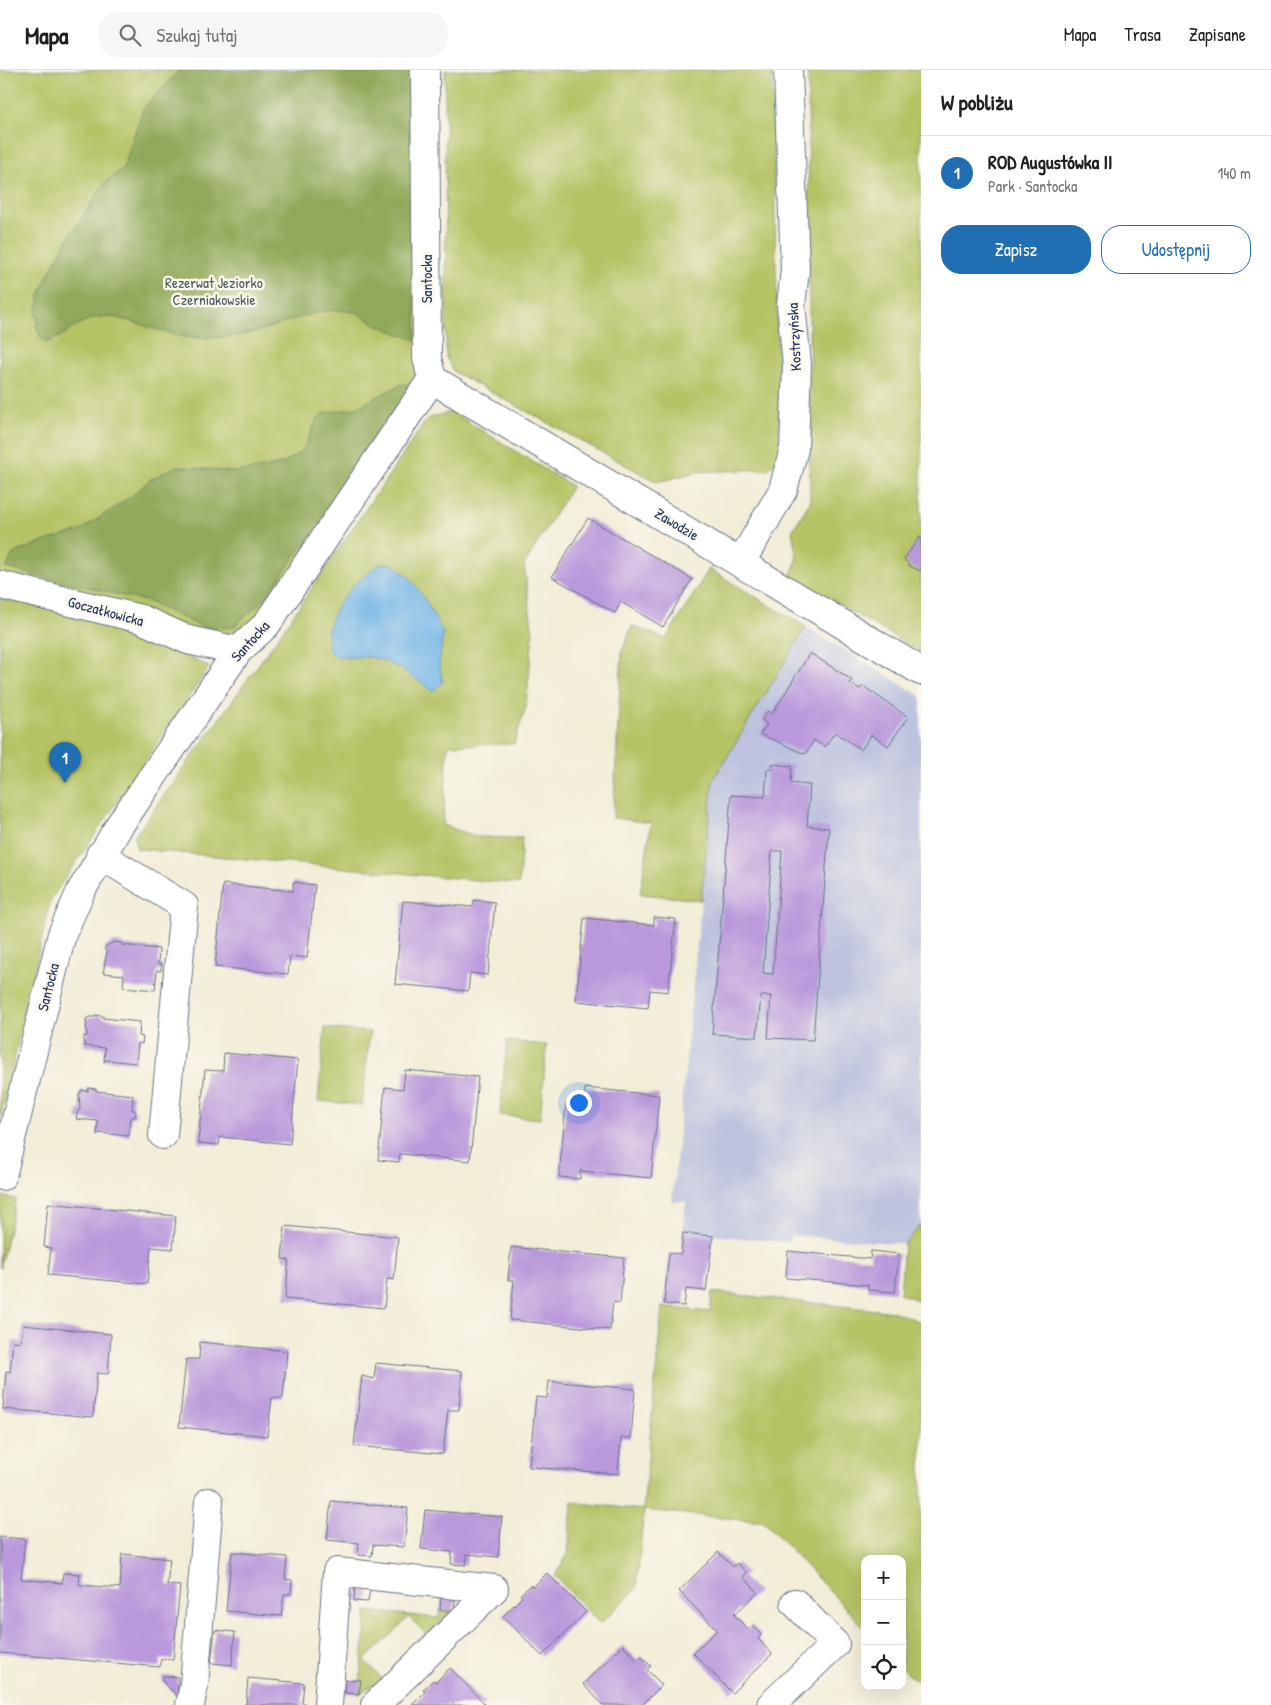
<!DOCTYPE html>
<html lang="pl">
<head>
<meta charset="utf-8">
<style>
  :root { --surface:#fff; --page:#f6f6f6; --text:#202124; --muted:#757577; --line:#e0e0e0; --accent:#1f6fb2 }
  body { margin:0; font-family:"Patrick Hand",sans-serif; background:var(--page); color:var(--text) }
  .controls { position:absolute; right:15px; bottom:15px; display:grid; overflow:hidden; border-radius:10px; box-shadow:0 5px 20px #0002 }
  .controls button { width:45px; height:45px; display:grid; place-items:center; padding:0; border:0; border-bottom:1px solid var(--line); background:var(--surface); color:var(--text); font:25px sans-serif }
  .you { position:absolute; left:578px; top:1032px; width:18px; height:18px; margin:-12px; border:4px solid #fff; border-radius:50%; background:#1a73e8; box-shadow:0 0 0 8px #1a73e833 }
  .badge { display:grid; place-items:center; width:32px; height:32px; border-radius:50%; background:var(--accent); color:#fff; font-size:16px; font-weight:700 }
  .pin { position:absolute; translate:-50% -41px; filter:drop-shadow(0 1px 2px #0008) }
  .pin::after { content:''; position:absolute; top:26px; width:18px; height:15px; background:inherit; clip-path:polygon(0 0,100% 0,50% 100%) }
  .list { margin:0; padding:0; list-style:none }
  h2 { display:flex; justify-content:space-between; align-items:center; height:65px; margin:0; padding:0 20px; font-size:21px }
  h2 small { font-size:16px; font-weight:400; color:var(--muted) }
  .list li { display:grid; grid-template-columns:32px 1fr auto; gap:15px; align-items:center; box-sizing:border-box; height:75px; padding:0 20px; border-top:1px solid var(--line) }
  .list b { display:block; font-size:19px; white-space:nowrap }
  .list p { margin:0; font-size:16px; white-space:nowrap; color:var(--muted) }
  .list em { font-size:16px; font-style:normal; color:var(--muted) }
  .actions { display:flex; gap:10px; padding:15px 20px }
  .actions a { flex:1; padding:11px 0; border:1px solid var(--accent); border-radius:20px; text-align:center; font-size:18px; color:var(--accent) }
  .actions .main { background:var(--accent); color:#fff }
  .icon { flex:none; width:28px; height:28px; fill:none; stroke:currentColor; stroke-width:2; stroke-linecap:round; stroke-linejoin:round }
  .map { position:relative; flex:none; width:921px; height:1635px; overflow:hidden }
  header { display:flex; align-items:center; gap:30px; box-sizing:border-box; height:70px; padding:0 25px; background:var(--surface); border-bottom:1px solid var(--line) }
  header strong { font-size:24px }
  nav { display:flex; gap:28px; margin-inline-start:auto; font-size:18px }
  .search { width:350px; height:45px; background:var(--page); display:flex; align-items:center; gap:12px; box-sizing:border-box; padding:0 18px; border-radius:20px; color:var(--muted); font-size:19px }
  main { display:flex }
  aside { flex:1; background:var(--surface) }
  .map>svg:first-child { display:block }
</style>
</head>
<body>
<header>
<strong>Mapa</strong>
<div class="search"><svg class="icon" aria-label="search" viewBox="0 0 24 24"><circle cx="10" cy="10" r="6"/><path d="M15 15l6 6"/></svg>Szukaj tutaj</div>
<nav><a>Mapa</a><a>Trasa</a><a>Zapisane</a></nav>
</header>
<main>
<div class="map">
<svg width="921" height="1635" viewBox="0 0 921 1635">
  <rect width="100%" height="100%" fill="#fbf7ec"/>
  <filter id="ink" filterUnits="userSpaceOnUse"><feTurbulence type="fractalNoise" baseFrequency=".02" numOctaves="2"/><feDisplacementMap in="SourceGraphic" scale="10" xChannelSelector="R" yChannelSelector="G"/><feConvolveMatrix kernelMatrix="1 2 1 2 8 2 1 2 1" color-interpolation-filters="sRGB"/></filter>
  <filter id="wash" filterUnits="userSpaceOnUse"><feTurbulence type="fractalNoise" baseFrequency=".0096" numOctaves="4" result="noise"/><feDisplacementMap in="SourceGraphic" scale="20" xChannelSelector="R" yChannelSelector="G"/><feGaussianBlur stdDeviation="1.12" result="paint"/><feColorMatrix in="noise" values="0 0 0 0 0 0 0 0 0 0 0 0 0 0 0 0 0 1.4 0 .05"/><feComposite in="paint" operator="in"/></filter>
  <g filter="url(#wash)">
    <rect width="100%" height="100%" fill="#f2edd7"/>
    <path fill="#bdc3de" d="M806 557 921 626V1155L904 1174 791 1165 789 1172 683 1163 686 1131 672 1132 713 710Z"/>
    <path fill="#b5c365" stroke="#687962" d="M0 0H429V313L274 529C254 549 243 561 215 568L0 508Z
      M445 0H772L780 388 768 399 698 402 657 412 454 302 446 287Z
      M808 0H921V582L790 506 797 490 792 461 810 432Z
      M452 342 572 416 524 495 533 564 526 637 514 674 448 675 443 755 478 767 522 768 519 814 137 779 134 767 279 566 428 348Z
      M709 499 806 557 713 710 701 830 640 824 651 753 613 748 622 581 632 556 666 569Z
      M0 528 128 556 209 597 51 829 0 1050Z
      M325 958 370 962 362 1035 318 1031Z
      M507 971 547 975 540 1049 500 1045Z
      M0 1126 16 1129 0 1198Z
      M921 1155V1231L900 1224 904 1174Z
      M712 1222 895 1242 921 1252V1605L915 1611 902 1598V1489H865V1559L765 1452 644 1440 636 1519 600 1554 555 1506 568 1484 572 1432 643 1440 662 1237 710 1242Z
      M440 1540 454 1542 427 1565 409 1547 365 1590 382 1609 359 1624 367 1541 439 1548Z"/>
    <path fill="#90a95a" stroke="#566c5c" d="M180 0H413L416 270C402 265 388 260 374 253 368 250 361 244 354 242 319 235 288 253 255 262 239 266 219 268 202 268 168 269 126 244 99 247 77 250 66 267 45 273 13 237 79 154 99 122L108 110 123 99 143 39Z
      M402 314 417 315 264 530 233 557 205 558 149 532 6 498 13 484 39 473 80 461 133 425 151 409 177 396 234 402 258 399 284 393 303 380 317 349 325 343 356 338Z"/>
    <path fill="#72b5e7" stroke="#4672a2" d="M379 494H393L409 507 425 529 443 563 439 595 443 612 433 621C416 609 390 589 368 587 351 586 346 591 330 583 318 545 352 515 379 494Z"/>
    <g id="blocks">
      <path fill="#b999db" fill-rule="evenodd" d="M588 448 692 509 663 557 621 532 615 543 552 507Z
        M921 465V501L911 497 904 489Z
        M810 583 852 610 850 613 860 619 863 616 908 647 888 676 871 665 861 680 835 662 825 677 814 670 805 684 760 664 767 654 762 650 768 641 772 644Z
        M772 694 792 696 791 713 810 715 807 756 829 758 813 970 768 968 771 926H761L757 967 712 964 731 725 765 727 767 699 772 700ZM772 781H782L773 904 763 903Z
        M293 812 315 815 307 888 290 886 288 904 215 897 223 814 293 821Z
        M474 830 495 832 488 905 470 903 468 921 395 914 403 831 473 837Z
        M654 847 676 849 668 922 650 920 648 938 576 931 584 848 654 855Z
        M114 872 122 873V875L159 879 158 894H162L161 901 157 900 155 920 123 917 124 905 103 903 107 882 105 881V877Z
        M95 945 103 946V948L140 952 139 966 143 967 142 974 138 973 136 993 106 990 104 992 105 978 84 976V966H87L86 949 89 947H95Z
        M224 983 298 990 290 1074 220 1067 219 1075 198 1073 205 1000 223 1001Z
        M405 1000 478 1007 470 1091 400 1084 399 1092 378 1090 385 1017 403 1019Z
        M88 1018 96 1019V1021L133 1025 132 1040H136L135 1047H131L129 1066 99 1063 97 1065 98 1051 76 1049 78 1040H80L79 1023H81V1020L88 1021Z
        M585 1018 659 1025 651 1108 580 1101V1109L559 1107 566 1034 584 1036Z
        M48 1133 176 1146 173 1179 151 1177 147 1214 48 1205 51 1178 44 1177Z
        M285 1156 398 1167 394 1210 387 1209 384 1238 285 1229 289 1190 282 1189Z
        M683 1163 713 1166 706 1221 686 1219 684 1236 664 1234 669 1183 681 1184Z
        M511 1177 624 1188 620 1233 613 1232 610 1260 510 1250 514 1210H508Z
        M788 1181 870 1189 871 1181 899 1184 895 1222 868 1220V1215L786 1208Z
        M23 1255 111 1264 108 1304 97 1303 93 1347 3 1339 6 1301 10 1302 13 1271 21 1272Z
        M200 1272 287 1281 283 1328H272L267 1366 179 1357 186 1289H199Z
        M376 1293 462 1301 459 1340H448L443 1384 354 1376 362 1306 374 1309Z
        M549 1311 635 1319 631 1368H621L618 1404 529 1397 536 1327 547 1328Z
        M331 1431 408 1438 404 1477 373 1475 372 1486 358 1485 359 1473 327 1470Z
        M425 1440 502 1447 498 1487 467 1484 466 1495 451 1494 452 1482 421 1479Z
        M0 1467 25 1469 21 1509 62 1513 63 1503 80 1504 79 1515 120 1518 122 1484 170 1489 167 1515 180 1516 173 1590 161 1589 160 1597 0 1583Z
        M232 1482 287 1487 285 1509 292 1510 291 1524H284L281 1546 226 1541Z
        M718 1482 733 1497 737 1493 747 1503 743 1507 758 1522 734 1545 748 1559 752 1555 761 1565 758 1569 772 1584 732 1623 693 1583 717 1560 679 1521Z
        M547 1503 586 1542 542 1586 503 1546 522 1527 520 1525 531 1515 533 1517Z
        M355 1517 370 1518 368 1532 354 1531Z
        M441 1528 455 1529 454 1542 440 1540Z
        M215 1560 235 1562 232 1595 211 1593Z
        M623 1575 637 1590 641 1586 651 1596 647 1600 662 1615 642 1635H603L583 1614Z
        M450 1598 486 1635H412L425 1622 423 1620 433 1610 436 1612Z
        M163 1606 178 1607 177 1626 162 1611Z
        M248 1608 304 1613 302 1633H305V1635H246Z
        M346 1610H361L359 1624 345 1623Z"/>
    </g>
  </g>
  <g filter="url(#ink)">
    <use href="#blocks" fill-opacity="0" stroke="#667288" stroke-width="1"/>
    <g fill="none" stroke-linecap="round" stroke-linejoin="round">
      <g stroke="#667288" stroke-width="30">
        <path id="minor" d="M432 309 921 601
          M741 492 783 420 794 379 797 294 791 235 795 200 788 0
          M0 515 141 549 188 570 238 581
          M100 785 184 836 163 1065
          M2 1106 62 864 81 821 119 756 238 581 266 555 432 309 427 288 425 0
          M190 1635 194 1615 209 1432
          M328 1635 337 1502 494 1519
          M375 1635 494 1519
          M771 1635 835 1574 795 1533"/>
      </g>
      <use href="#minor" stroke="#fff" stroke-width="28"/>
    </g>
  </g>
  <g text-anchor="middle" dominant-baseline="central" stroke-width="5" stroke-linejoin="round" paint-order="stroke">
    <g font-size="15" fill="#1b2f5e" stroke="#fbf7ec">
      <text transform="translate(426 209) rotate(-90)">Santocka</text>
      <text transform="translate(794 267) rotate(-93)">Kostrzyńska</text>
      <text transform="translate(677 454) rotate(31)">Zawodzie</text>
      <text transform="translate(106 541) rotate(15)">Goczałkowicka</text>
      <text transform="translate(250 571) rotate(-48)">Santocka</text>
      <text transform="translate(48 917) rotate(-76)">Santocka</text>
    </g>
    <g font-size="15" fill="#495b60" stroke="#fbf7ec">
      <text x="214" y="212">Rezerwat Jeziorko<tspan x="214" dy="17">Czerniakowskie</tspan></text>
    </g>
  </g>
</svg>
<div class="controls">
<button>+</button>
<button>−</button>
<button><svg class="icon" aria-label="locate" viewBox="0 0 24 24"><circle cx="12" cy="12" r="6"/><path d="M12 2v4M12 18v4M2 12h4M18 12h4"/></svg></button>
</div>
<div class="you"></div>
<div class="pin badge" style="left:65px;top:713px">1</div>
</div>
<aside>
<h2>W pobliżu<small></small></h2>
<ul class="list">
<li><span class="badge">1</span><div><b>ROD Augustówka II</b><p>Park · Santocka</p></div><em>140 m</em></li>
</ul>
<div class="actions"><a class="main">Zapisz</a><a>Udostępnij</a></div>
</aside>
</main>
</body>
</html>
